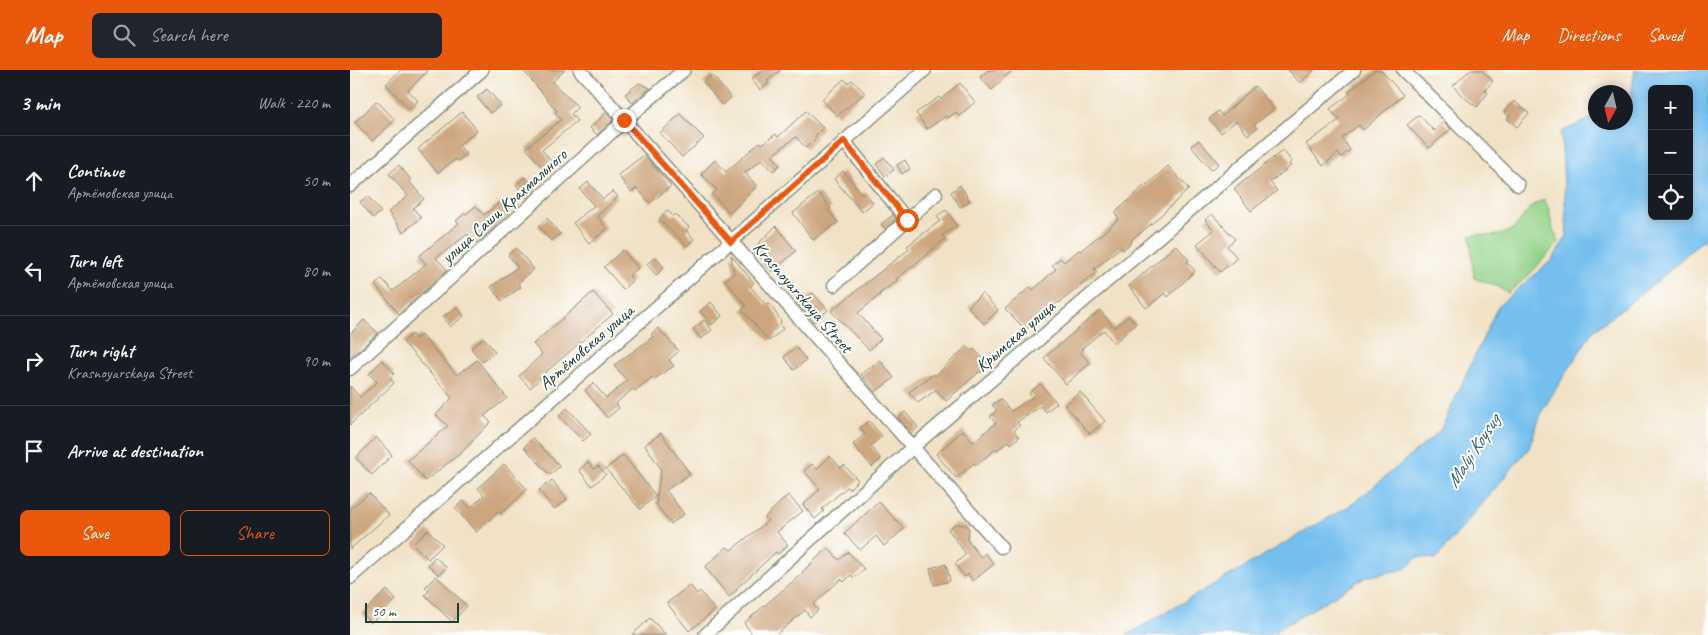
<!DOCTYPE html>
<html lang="en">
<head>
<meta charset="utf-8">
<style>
  :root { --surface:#171b24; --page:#20242c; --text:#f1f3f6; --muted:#9ea1a6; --line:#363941; --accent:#ea580c }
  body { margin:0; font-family:Caveat,sans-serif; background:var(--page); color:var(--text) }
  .controls { position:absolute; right:15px; top:15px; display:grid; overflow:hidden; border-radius:8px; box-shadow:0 2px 8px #0003 }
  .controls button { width:45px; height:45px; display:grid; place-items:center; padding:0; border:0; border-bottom:1px solid var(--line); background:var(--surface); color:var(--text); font:25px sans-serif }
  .compass { position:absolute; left:1238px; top:15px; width:45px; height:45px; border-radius:50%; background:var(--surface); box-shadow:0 2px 8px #0003; rotate:188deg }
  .scale { position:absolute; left:15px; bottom:12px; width:94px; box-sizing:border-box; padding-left:5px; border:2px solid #1f3d34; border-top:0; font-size:14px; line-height:18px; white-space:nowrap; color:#1f3d34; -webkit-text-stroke:4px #fff; paint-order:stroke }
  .stop { position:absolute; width:15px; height:15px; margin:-11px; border:4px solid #ea580c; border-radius:50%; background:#fff }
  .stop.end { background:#ea580c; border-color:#fff; box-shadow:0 1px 5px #0008 }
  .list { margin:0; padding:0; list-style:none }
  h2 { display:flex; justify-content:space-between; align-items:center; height:65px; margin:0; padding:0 20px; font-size:21px }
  h2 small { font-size:16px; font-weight:400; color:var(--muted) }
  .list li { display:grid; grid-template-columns:32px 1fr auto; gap:15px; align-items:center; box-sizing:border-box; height:90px; padding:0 20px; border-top:1px solid var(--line) }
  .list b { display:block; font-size:19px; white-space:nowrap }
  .list p { margin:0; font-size:16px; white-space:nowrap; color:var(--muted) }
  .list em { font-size:16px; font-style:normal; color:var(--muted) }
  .actions { display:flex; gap:10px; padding:15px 20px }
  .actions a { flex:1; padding:11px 0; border:1px solid var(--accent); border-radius:8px; text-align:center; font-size:18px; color:var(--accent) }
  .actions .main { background:var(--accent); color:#fff }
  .icon { flex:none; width:28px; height:28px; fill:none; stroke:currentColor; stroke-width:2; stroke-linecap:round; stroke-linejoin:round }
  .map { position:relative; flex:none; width:1358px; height:565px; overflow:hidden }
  header { display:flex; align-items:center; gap:30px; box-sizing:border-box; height:70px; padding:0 25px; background:var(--accent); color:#fff }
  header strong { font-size:24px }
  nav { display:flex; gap:28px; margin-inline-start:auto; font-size:18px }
  .search { width:350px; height:45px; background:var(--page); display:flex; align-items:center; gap:12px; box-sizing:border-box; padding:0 18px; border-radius:8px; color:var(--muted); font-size:19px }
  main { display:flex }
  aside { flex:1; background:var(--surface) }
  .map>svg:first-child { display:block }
</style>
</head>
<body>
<header>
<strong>Map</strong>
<div class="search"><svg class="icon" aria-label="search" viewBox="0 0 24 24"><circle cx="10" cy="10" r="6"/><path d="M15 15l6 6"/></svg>Search here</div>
<nav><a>Map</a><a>Directions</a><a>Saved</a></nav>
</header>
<main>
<aside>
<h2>3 min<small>Walk · 220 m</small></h2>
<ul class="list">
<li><svg class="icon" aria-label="ahead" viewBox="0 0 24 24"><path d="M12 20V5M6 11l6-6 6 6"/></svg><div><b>Continue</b><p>Артёмовская улица</p></div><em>50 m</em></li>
<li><svg class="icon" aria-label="left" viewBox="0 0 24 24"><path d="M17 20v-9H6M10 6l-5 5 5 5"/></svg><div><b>Turn left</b><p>Артёмовская улица</p></div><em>80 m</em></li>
<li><svg class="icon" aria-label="right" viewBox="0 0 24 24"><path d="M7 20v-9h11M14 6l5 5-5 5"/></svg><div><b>Turn right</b><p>Krasnoyarskaya Street</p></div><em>90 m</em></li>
<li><svg class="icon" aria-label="arrive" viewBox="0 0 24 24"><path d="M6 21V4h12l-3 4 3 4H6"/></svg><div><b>Arrive at destination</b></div></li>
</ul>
<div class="actions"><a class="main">Save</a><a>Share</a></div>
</aside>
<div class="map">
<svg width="1358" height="565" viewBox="0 0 1358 565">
  <rect width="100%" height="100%" fill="#fff"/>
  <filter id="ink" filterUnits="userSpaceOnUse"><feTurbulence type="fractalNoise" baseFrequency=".02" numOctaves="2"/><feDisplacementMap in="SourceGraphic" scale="10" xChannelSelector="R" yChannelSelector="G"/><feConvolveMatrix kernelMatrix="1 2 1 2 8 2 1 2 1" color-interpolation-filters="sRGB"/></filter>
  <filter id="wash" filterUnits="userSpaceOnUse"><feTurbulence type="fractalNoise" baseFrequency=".0096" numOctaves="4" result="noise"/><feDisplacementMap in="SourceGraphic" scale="20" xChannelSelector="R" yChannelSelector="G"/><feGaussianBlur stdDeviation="1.12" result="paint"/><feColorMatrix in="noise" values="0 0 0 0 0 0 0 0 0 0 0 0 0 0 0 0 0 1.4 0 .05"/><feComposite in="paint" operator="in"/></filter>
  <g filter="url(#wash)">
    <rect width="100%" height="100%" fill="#f1e2c6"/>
    <path fill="#94d38a" stroke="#5a885f" d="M1195 130 1199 140 1202 157 1209 172 1180 204 1158 223 1146 216 1124 208 1120 166C1136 162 1141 170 1159 161 1175 153 1173 135 1195 130Z"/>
    <path fill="#75bfee" stroke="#4a7e91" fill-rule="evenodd" d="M1285 0H1358V167L1348 174 1309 210 1242 262 1192 341 1179 378 1086 489 1068 487 1055 499 1016 507 919 565H777L1004 433 1090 361 1148 236 1202 190 1217 166 1211 62 1245 47 1246 52H1276V34L1280 31ZM1302 19H1339V146H1302Z"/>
    <g id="blocks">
      <path fill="#cda67f" d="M51 0H79L58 20 68 31 59 39 36 14Z
        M173 0H215L202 12 228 37 221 44 227 51 192 80 201 91 193 98 176 78 211 50 205 43 207 41Z
        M414 0H431L417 11 419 13 410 20 401 9Z
        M638 0H662L642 20 630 7Z
        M938 0H964L950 13Z
        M1025 0H1031L1053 25 1013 60 1009 55 992 68 1000 80 991 87 988 83 973 96 956 74 989 50 980 39 1000 24 998 22Z
        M1120 0H1131L1143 11 1135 20 1138 23 1127 37 1111 25 1103 16Z
        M362 5 381 28 372 35 353 12Z
        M494 9 498 13 502 10 515 23 487 46 472 29Z
        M289 13 300 18 282 33 275 24Z
        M610 13 625 32 609 46 606 42 598 48 596 46 577 59 566 43 589 27 591 29Z
        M905 16 924 39 904 55 907 58 898 65 886 51 871 63 859 49 868 41 872 46Z
        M137 19 151 35 140 43 127 27Z
        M27 31 45 50 22 71 5 52Z
        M1164 31 1179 43 1167 57 1158 50 1159 46 1154 42Z
        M456 41 473 58 465 66 466 68 456 78 446 67 422 85 430 95 423 101 412 89 395 103 407 116 380 143 362 124 367 120 351 104 365 90 376 102 410 72 412 74 426 64 428 67Z
        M112 42 127 60 109 75 116 84 108 91 106 89 88 103 68 79Z
        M257 42 263 50 247 65 240 58Z
        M330 44 354 68 332 87 310 63Z
        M1069 45 1084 61 1094 52 1101 59 1079 78 1057 55Z
        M849 70 869 94 861 100 841 76Z
        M933 80 942 92 939 94 941 96 920 112 927 121 901 141 884 119Z
        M294 85 321 116 300 133 287 118 281 122 268 105Z
        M534 87 544 100 535 106 526 94Z
        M555 90 560 99 552 104 547 95Z
        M49 95 61 110 59 111 74 129 63 138 71 148 53 162 38 142 58 126 39 104Z
        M818 96 839 119 799 156 781 170 782 172 773 180 771 177 744 199 747 202 709 233 708 232 693 245V244L676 260 655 239 680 217 683 220 706 199 702 195 710 188 714 192 729 180 730 181 756 160 769 149 765 143 795 115 796 116Z
        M493 101 512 124 515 122 523 133 512 142 484 109Z
        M175 107 186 119 177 128 166 115Z
        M238 112 253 129 263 121 268 127 247 146 257 159 239 173 223 153 244 136 230 119Z
        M610 115 620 131 610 137 601 122Z
        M468 123 481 138 478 140 488 152 463 170 443 143Z
        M18 126 31 142 23 148 10 132Z
        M149 133 159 144 127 173 118 164 86 188 97 200 49 244 25 215 32 209 43 221 76 194 69 186 109 153 106 151 115 143 116 144 126 136 134 145Z
        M317 140 323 146 325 144 339 157 336 160 344 169 337 176 309 149Z
        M596 140 607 156 592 165 595 169 578 183V184L546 209 547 211 529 224 530 225 508 243 531 269 519 280 481 241 559 179 557 176 590 151 587 146Z
        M862 144 885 169 877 176 887 188 870 202 847 174 864 160 855 150Z
        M543 145 546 149 535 159 531 154Z
        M197 148 210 164 201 171 188 156Z
        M426 156 446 181 422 202 403 179Z
        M826 175 839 190 837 192 845 201 818 227 815 223 796 238 779 216Z
        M166 178 184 199 168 213 171 217 152 231 141 217 168 197 158 185Z
        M273 180 288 198 279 206 283 210 273 219 254 197Z
        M381 185 404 213 400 216 416 235 420 234 431 251 430 255 433 259 419 271 392 240 396 236 375 210 384 203Z
        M305 187 314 197 306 205 297 194Z
        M243 222 263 244 189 308 190 309 180 318 169 306 192 284 183 274Z
        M463 223 478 240 464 252 449 235Z
        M632 223 648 240 634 254 618 237Z
        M361 232 372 246 362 255 350 241Z
        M107 237 114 246 100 257 93 247Z
        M750 240 764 258 779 246 786 254 764 273 754 260 731 279 733 280 730 282 740 293 716 314 694 288Z
        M14 250 28 263 0 288V264Z
        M354 250 362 260 351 269 343 259Z
        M308 258 329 281 319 290 324 296 304 309 302 307 285 321 283 319 266 333 269 338 257 348 235 320 243 313 256 328 277 311 264 295 303 267 301 265Z
        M62 264 65 269 71 265 107 305 127 290 157 328 134 346 141 352 134 359 111 383 75 411 58 390 98 356 86 345 102 328 53 272Z
        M134 268 145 282 132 292 121 278Z
        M617 276 621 281 624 279 639 295 630 303 629 302 596 331 586 320 568 333 559 322 584 304 585 306Z
        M446 277 456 290 444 300 434 287Z
        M32 290 44 303 40 308 44 313 0 355V316L10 327 27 312 19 304Z
        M530 290 544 308 525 322 511 304Z
        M690 314 707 333 696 342 691 336 667 352 670 355 664 361 669 367 661 374 659 371 647 380 646 379 626 395 624 393 606 408 586 384 613 360 623 372 646 353 640 347 647 340 642 335 650 329 661 341 683 327 679 323Z
        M730 322 755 351 740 364 715 335Z
        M217 338 241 364 233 371 209 346Z
        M555 342 568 357 561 363 548 348Z
        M519 351 532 366 521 376 531 389 522 397 503 374 515 364 510 358Z
        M311 363 340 404 316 420 334 444 321 454 306 434 311 399 295 375Z
        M26 367 42 385 22 405 6 388Z
        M183 368 210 396 200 405 174 377Z
        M273 385 306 426 290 439 256 399Z
        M480 386 491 398 494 395 508 410 499 419 497 417 472 439 474 441 465 449 453 435 470 419 454 401 462 394 467 399Z
        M238 392 244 399 248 396 256 404 242 416 229 400Z
        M154 394 177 419 161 435 150 444 148 442 126 462 105 438 113 431 120 438 134 425 128 418Z
        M202 410 217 430 204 439 189 420Z
        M19 423 39 445 0 479V439Z
        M438 425 453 441 427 462 438 475 428 484 426 482 386 519 387 520 379 527 355 497 377 477 381 480 418 451 415 447Z
        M529 432 554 459 534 476 526 466 510 480 494 463Z
        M605 454 616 455 619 459 617 470 631 487 635 483 644 494 623 511 618 504 615 507 605 494 616 484 598 459Z
        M78 460 93 475 78 489 63 474Z
        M478 478 489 490 498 482 514 499 504 508 501 505 494 512 491 509 463 535 468 540 460 547 455 540 426 565H403L394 553 453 503 452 502Z
        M85 487 96 497 89 505 78 495Z
        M596 494 600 511 584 515 580 498Z
        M86 506 117 536 102 552 75 525 79 521 75 517Z
        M340 515 347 524 350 521 365 540 339 561 317 533Z
        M37 520 46 530 21 553 12 544Z
        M300 548 316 565H282Z"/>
    </g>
  </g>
  <g filter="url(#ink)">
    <use href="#blocks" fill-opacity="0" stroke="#88907d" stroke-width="1"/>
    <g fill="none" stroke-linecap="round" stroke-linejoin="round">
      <g stroke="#88907d" stroke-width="15">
        <path id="street" d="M230 0 651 477
          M1053 0 1168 115
          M494 71 557 150 586 124
          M0 116 132 0
          M484 215 557 150
          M0 299 274 51 334 0
          M0 508 575 0
          M355 565 563 377 1004 0"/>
      </g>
      <use href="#street" stroke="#fff" stroke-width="12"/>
    </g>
  </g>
  <g fill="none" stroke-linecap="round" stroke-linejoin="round" filter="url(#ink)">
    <path stroke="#ea580c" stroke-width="6" d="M274 50 381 172 494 71 557 150"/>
  </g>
  <g text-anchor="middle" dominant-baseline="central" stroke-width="4" stroke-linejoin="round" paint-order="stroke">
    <g font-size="18" fill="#1f3d34" stroke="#fff">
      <text transform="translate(154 136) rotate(-42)">улица Саши Крахмального</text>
      <text transform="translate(453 227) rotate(49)">Krasnoyarskaya Street</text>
      <text transform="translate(665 266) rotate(-41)">Крымская улица</text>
      <text transform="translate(236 277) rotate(-41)">Артёмовская улица</text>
    </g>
    <g font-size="19" font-style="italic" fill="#39646c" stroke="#fff">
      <text transform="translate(1123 381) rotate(-57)">Malyi Koysug</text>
    </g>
  </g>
</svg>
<div class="controls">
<button>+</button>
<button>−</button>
<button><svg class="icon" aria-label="locate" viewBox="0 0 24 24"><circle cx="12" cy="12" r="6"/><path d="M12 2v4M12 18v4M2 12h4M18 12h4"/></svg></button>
</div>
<svg class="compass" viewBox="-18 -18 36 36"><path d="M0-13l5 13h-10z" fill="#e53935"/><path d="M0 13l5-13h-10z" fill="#9ea1a6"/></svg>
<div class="scale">50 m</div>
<div class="stop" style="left:557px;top:150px"></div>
<div class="stop end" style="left:274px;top:50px"></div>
</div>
</main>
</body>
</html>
